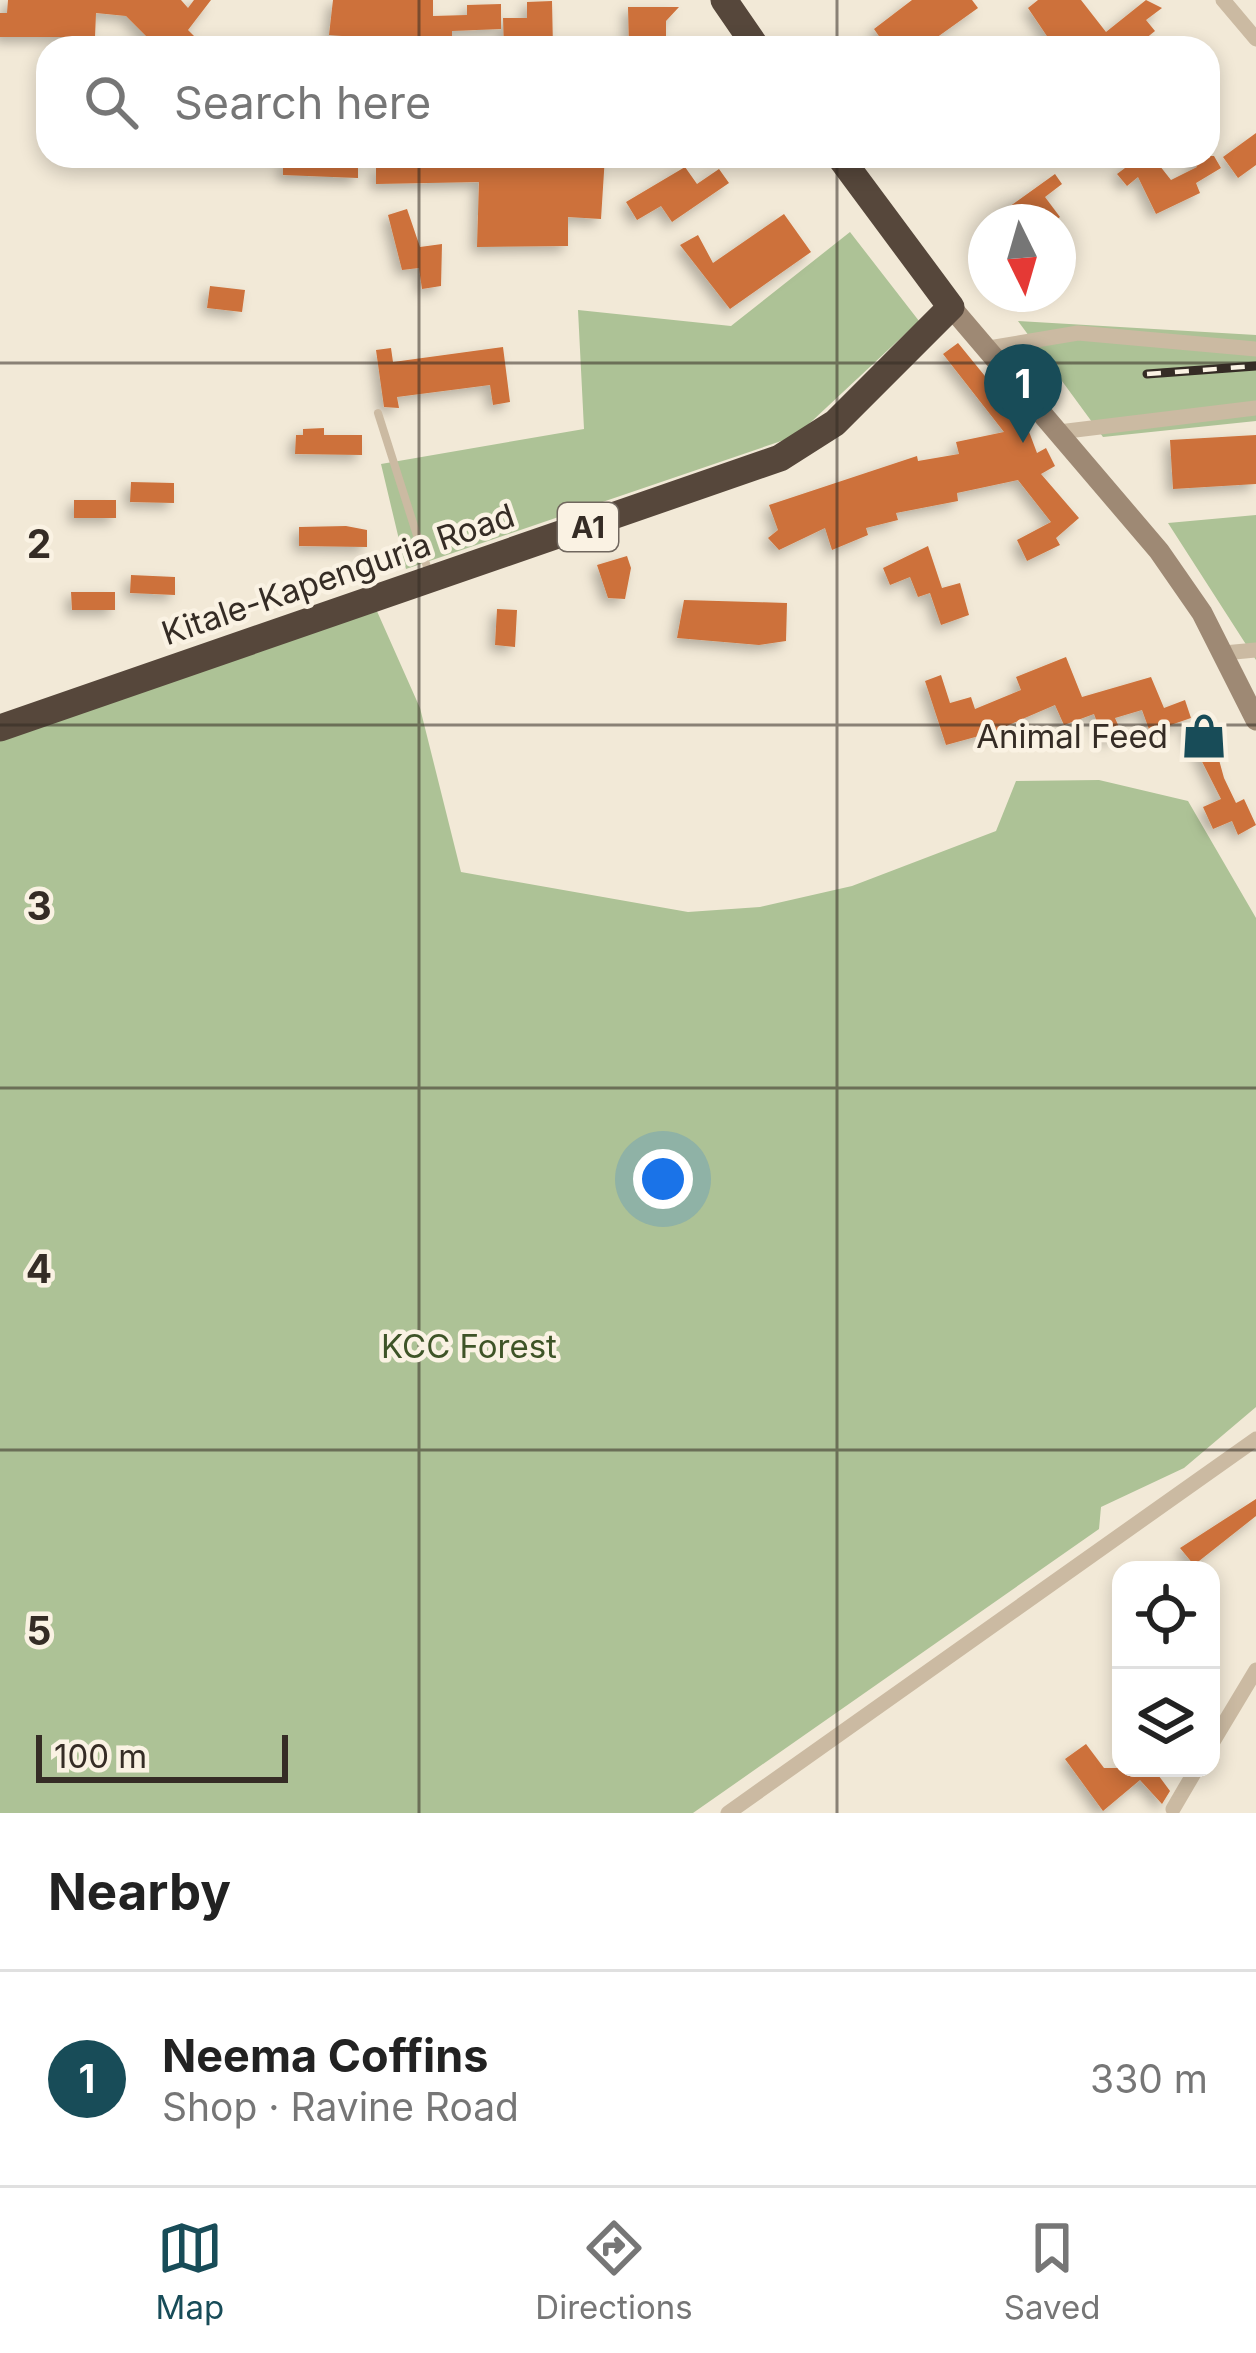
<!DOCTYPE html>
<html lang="en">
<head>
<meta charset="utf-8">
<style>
  :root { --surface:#fff; --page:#f2f2f2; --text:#222; --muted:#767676; --line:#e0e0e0; --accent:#184c58 }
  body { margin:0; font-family:Inter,sans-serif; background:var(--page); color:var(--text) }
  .controls { position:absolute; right:36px; bottom:36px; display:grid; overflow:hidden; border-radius:24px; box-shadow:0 6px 18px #0003 }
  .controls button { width:108px; height:108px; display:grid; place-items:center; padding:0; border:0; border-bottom:3px solid var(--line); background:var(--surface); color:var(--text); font:60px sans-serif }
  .compass { position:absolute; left:968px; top:204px; width:108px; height:108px; border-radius:50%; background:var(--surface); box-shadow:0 6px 18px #0003; rotate:175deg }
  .scale { position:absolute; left:36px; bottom:30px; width:252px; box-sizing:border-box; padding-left:12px; border:6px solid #352c25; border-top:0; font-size:33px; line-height:42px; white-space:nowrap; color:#352c25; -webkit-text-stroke:9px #faf2e3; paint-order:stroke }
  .you { position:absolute; left:663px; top:1179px; width:42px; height:42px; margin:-30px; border:9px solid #fff; border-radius:50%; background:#1a73e8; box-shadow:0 0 0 18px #1a73e833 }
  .badge { display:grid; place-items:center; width:78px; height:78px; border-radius:50%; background:var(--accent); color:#fff; font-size:39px; font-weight:700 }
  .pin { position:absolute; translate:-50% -99px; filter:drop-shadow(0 3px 6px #0008) }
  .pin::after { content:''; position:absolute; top:63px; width:42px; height:36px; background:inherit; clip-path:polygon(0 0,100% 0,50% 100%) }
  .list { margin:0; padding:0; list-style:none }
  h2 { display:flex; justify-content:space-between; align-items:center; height:156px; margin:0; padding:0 48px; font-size:51px }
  h2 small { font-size:39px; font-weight:400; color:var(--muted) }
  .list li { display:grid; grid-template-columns:78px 1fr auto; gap:36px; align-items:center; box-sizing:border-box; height:216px; padding:0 48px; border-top:3px solid var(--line) }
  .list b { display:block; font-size:45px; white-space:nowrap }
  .list p { margin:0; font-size:39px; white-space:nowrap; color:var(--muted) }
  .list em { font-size:39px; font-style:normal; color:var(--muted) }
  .icon { flex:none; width:66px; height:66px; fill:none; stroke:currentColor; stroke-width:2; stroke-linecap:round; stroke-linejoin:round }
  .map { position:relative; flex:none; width:1256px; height:1813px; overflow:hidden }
  .search { position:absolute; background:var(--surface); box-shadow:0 6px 18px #0003; left:36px; right:36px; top:36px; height:132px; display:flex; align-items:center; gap:30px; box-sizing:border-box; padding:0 42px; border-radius:36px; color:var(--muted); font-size:45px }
  .sheet { height:372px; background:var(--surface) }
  nav { display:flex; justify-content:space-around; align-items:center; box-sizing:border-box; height:168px; border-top:3px solid var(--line); background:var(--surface); font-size:33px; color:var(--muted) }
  nav a { display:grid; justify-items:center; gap:6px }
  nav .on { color:var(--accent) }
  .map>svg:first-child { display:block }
</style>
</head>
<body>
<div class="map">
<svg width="1256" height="1813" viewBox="0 0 1256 1813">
  <defs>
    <filter id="shadow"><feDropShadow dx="-5.5" dy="5.5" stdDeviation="6" flood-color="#0004"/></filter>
  </defs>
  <rect width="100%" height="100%" fill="#f2e9d7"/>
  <path fill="#adc296" d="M850 232 919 321 796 436 406 569 381 464 584 429 578 310 731 326Z
    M1018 321 1256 335V421L1103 437Z
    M1256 515V660L1168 523Z
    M372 600 420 708 461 872 688 912 760 907 852 886 996 831 1016 781 1099 780 1188 801 1256 918V1407L1184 1468 1101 1507 1099 1529 693 1813H0V731Z"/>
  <path fill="#cd713a" filter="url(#shadow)" d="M8 0H181L188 8 194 0H211L188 30 206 48H158L126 16 96 13 95 37H0V13H7Z
    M333 0H433V16L467 15V5L501 4V29L452 31V48L340 47 342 36 329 35Z
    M912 0H972L978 8 922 48H869L881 39 874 29Z
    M1038 0H1081L1106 32 1146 0 1162 8 1146 20 1155 31 1134 48H1055L1028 8Z
    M552 1 553 48H504L503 18H527V2Z
    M628 7H679L666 21V45L629 46Z
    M1256 133V165L1238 178 1223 157Z
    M582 156H605L601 219 568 217V246L477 247 479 182 376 184V168L582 162Z
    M1141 156H1152L1171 180 1197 167 1190 156H1214L1221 168 1196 183 1200 193 1156 214 1138 177 1127 186 1117 174Z
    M283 161H358V178L283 175Z
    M685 167 697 184 719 169 729 183 672 222 661 206 637 220 626 202Z
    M1055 174 1062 184 1045 197 1060 217 1053 222H1009L1002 212Z
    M407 209 420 247 442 244 441 286 422 289 419 268 402 270 388 215Z
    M784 214 811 252 730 309 680 245 698 235 713 263Z
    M210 286 245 290 242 312 207 308Z
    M958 343 1028 429 1037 453 1046 448 1055 466 1041 474 1079 518 1056 538 1060 545 1027 561 1017 540 1051 522 1018 480 957 493 958 501 896 513 898 520 866 528 868 535 832 550 825 528 779 550 768 538 778 530 769 505 917 456 918 461 959 454 956 442 1004 432 943 354Z
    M503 347 510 402 493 405 490 385 397 397 399 408 384 407 376 350 391 348 393 362Z
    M324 428V435H362V455L295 454 296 435H303V429Z
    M1256 435V484L1173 489 1170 440Z
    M131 482 174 483V503L130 502Z
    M74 500H116V518H74Z
    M346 526 367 530V547L299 546V527Z
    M928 546 942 588 960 583 969 615 941 625 930 593 918 597 910 577 890 585 883 568Z
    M627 556 631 568 625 599 608 598 597 565Z
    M131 575 175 577V595L130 593Z
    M71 592H115V610H72Z
    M684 600 787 603 786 641 759 645 677 638Z
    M497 609 517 610 515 647 495 645Z
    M1066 657 1082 697 1151 677 1164 708 1185 700 1191 718 1150 732 1142 710 1115 718 1122 734 1104 741 1094 714 1064 725 1055 705 990 733 946 745 925 681 941 675 950 703 971 697 975 709 1021 690 1016 677Z
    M1211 715 1223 747 1216 749 1224 778 1236 803 1244 799 1256 825 1238 835 1232 821 1213 829 1203 807 1221 799 1184 726Z
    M1256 1499V1516L1194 1565 1180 1548Z
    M1086 1744 1104 1768H1153L1170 1791 1162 1804 1140 1780 1103 1811 1065 1759Z"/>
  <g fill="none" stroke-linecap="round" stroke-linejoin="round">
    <path stroke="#cbbaa2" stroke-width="8" d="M378 413 429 573"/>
    <path stroke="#cbbaa2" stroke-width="15" d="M1223 0 1256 39
      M989 348 1078 333 1256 349
      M1059 432 1256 408
      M1224 653 1256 650
      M1211 1745 1256 1670
      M1173 1809 1197 1768
      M728 1813 1256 1439"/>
    <path stroke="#9e8974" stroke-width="21" d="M951 307 1159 551 1202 613 1256 720"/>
    <path stroke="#56473b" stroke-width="27" d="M724 0 757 48
      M0 728 780 458 835 423 951 307 839 156"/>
    <g stroke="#352c25" stroke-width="9">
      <path id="rail" d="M1147 374 1256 366"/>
    </g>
    <use href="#rail" stroke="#faf2e3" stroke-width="4.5" stroke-dasharray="14" stroke-linecap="butt"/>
  </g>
  <path fill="none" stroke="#352c25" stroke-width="3" stroke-opacity="0.55" d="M419 0V48M837 0V48M419 156V1813M837 156V1813M0 363H1256M0 725H1256M0 1088H1256M0 1450H1256"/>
  <defs>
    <g id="shop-bare" transform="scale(3.6)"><path d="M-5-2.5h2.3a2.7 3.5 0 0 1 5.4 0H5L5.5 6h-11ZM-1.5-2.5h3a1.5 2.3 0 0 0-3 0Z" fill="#184c58" stroke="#faf2e3" stroke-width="2.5" paint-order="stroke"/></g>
  </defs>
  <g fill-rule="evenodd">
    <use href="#shop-bare" x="1204" y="736"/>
  </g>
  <g text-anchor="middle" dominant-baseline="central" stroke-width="9" stroke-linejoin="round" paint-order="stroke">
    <rect fill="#faf2e3" stroke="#70675e" stroke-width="3" x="558" y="503" width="60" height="48" rx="9"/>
    <g font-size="30" font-weight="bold" fill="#352c25">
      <text x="588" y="527">A1</text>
    </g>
    <g font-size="33" fill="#352c25" stroke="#faf2e3">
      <text transform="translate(338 574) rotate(-19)">Kitale-Kapenguria Road</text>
    </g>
    <g font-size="33" fill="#352c25" stroke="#faf2e3" text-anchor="end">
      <text x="1168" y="736">Animal Feed</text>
    </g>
    <g font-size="33" fill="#3e5427" stroke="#faf2e3">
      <text x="469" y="1346">KCC Forest</text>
    </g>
  </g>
  <g font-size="39" text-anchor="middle" font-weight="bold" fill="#352c25" stroke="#faf2e3" stroke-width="9" stroke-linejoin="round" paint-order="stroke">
    <text x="39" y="558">2</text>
    <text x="39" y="920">3</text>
    <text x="39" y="1283">4</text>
    <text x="39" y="1645">5</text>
  </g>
</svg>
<div class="controls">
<button><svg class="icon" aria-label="locate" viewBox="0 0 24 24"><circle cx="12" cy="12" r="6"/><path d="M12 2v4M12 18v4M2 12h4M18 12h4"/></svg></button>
<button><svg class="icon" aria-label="layers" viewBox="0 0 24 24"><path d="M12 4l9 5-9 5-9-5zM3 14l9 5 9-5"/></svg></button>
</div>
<svg class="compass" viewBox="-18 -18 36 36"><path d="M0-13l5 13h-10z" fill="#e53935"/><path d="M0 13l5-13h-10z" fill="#767676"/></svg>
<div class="scale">100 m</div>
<div class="you"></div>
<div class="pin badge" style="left:1023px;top:443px">1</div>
<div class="search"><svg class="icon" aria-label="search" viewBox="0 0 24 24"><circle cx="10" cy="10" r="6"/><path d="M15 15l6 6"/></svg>Search here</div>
</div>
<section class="sheet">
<h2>Nearby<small></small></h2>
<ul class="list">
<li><span class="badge">1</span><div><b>Neema Coffins</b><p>Shop · Ravine Road</p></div><em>330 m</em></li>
</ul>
</section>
<nav>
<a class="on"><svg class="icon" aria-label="map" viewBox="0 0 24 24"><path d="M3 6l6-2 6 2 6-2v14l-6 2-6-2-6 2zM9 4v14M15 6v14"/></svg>Map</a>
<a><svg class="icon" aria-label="directions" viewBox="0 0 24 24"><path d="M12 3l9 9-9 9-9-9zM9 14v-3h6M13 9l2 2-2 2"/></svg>Directions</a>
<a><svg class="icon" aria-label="saved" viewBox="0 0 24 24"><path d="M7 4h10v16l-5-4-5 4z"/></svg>Saved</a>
</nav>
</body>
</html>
